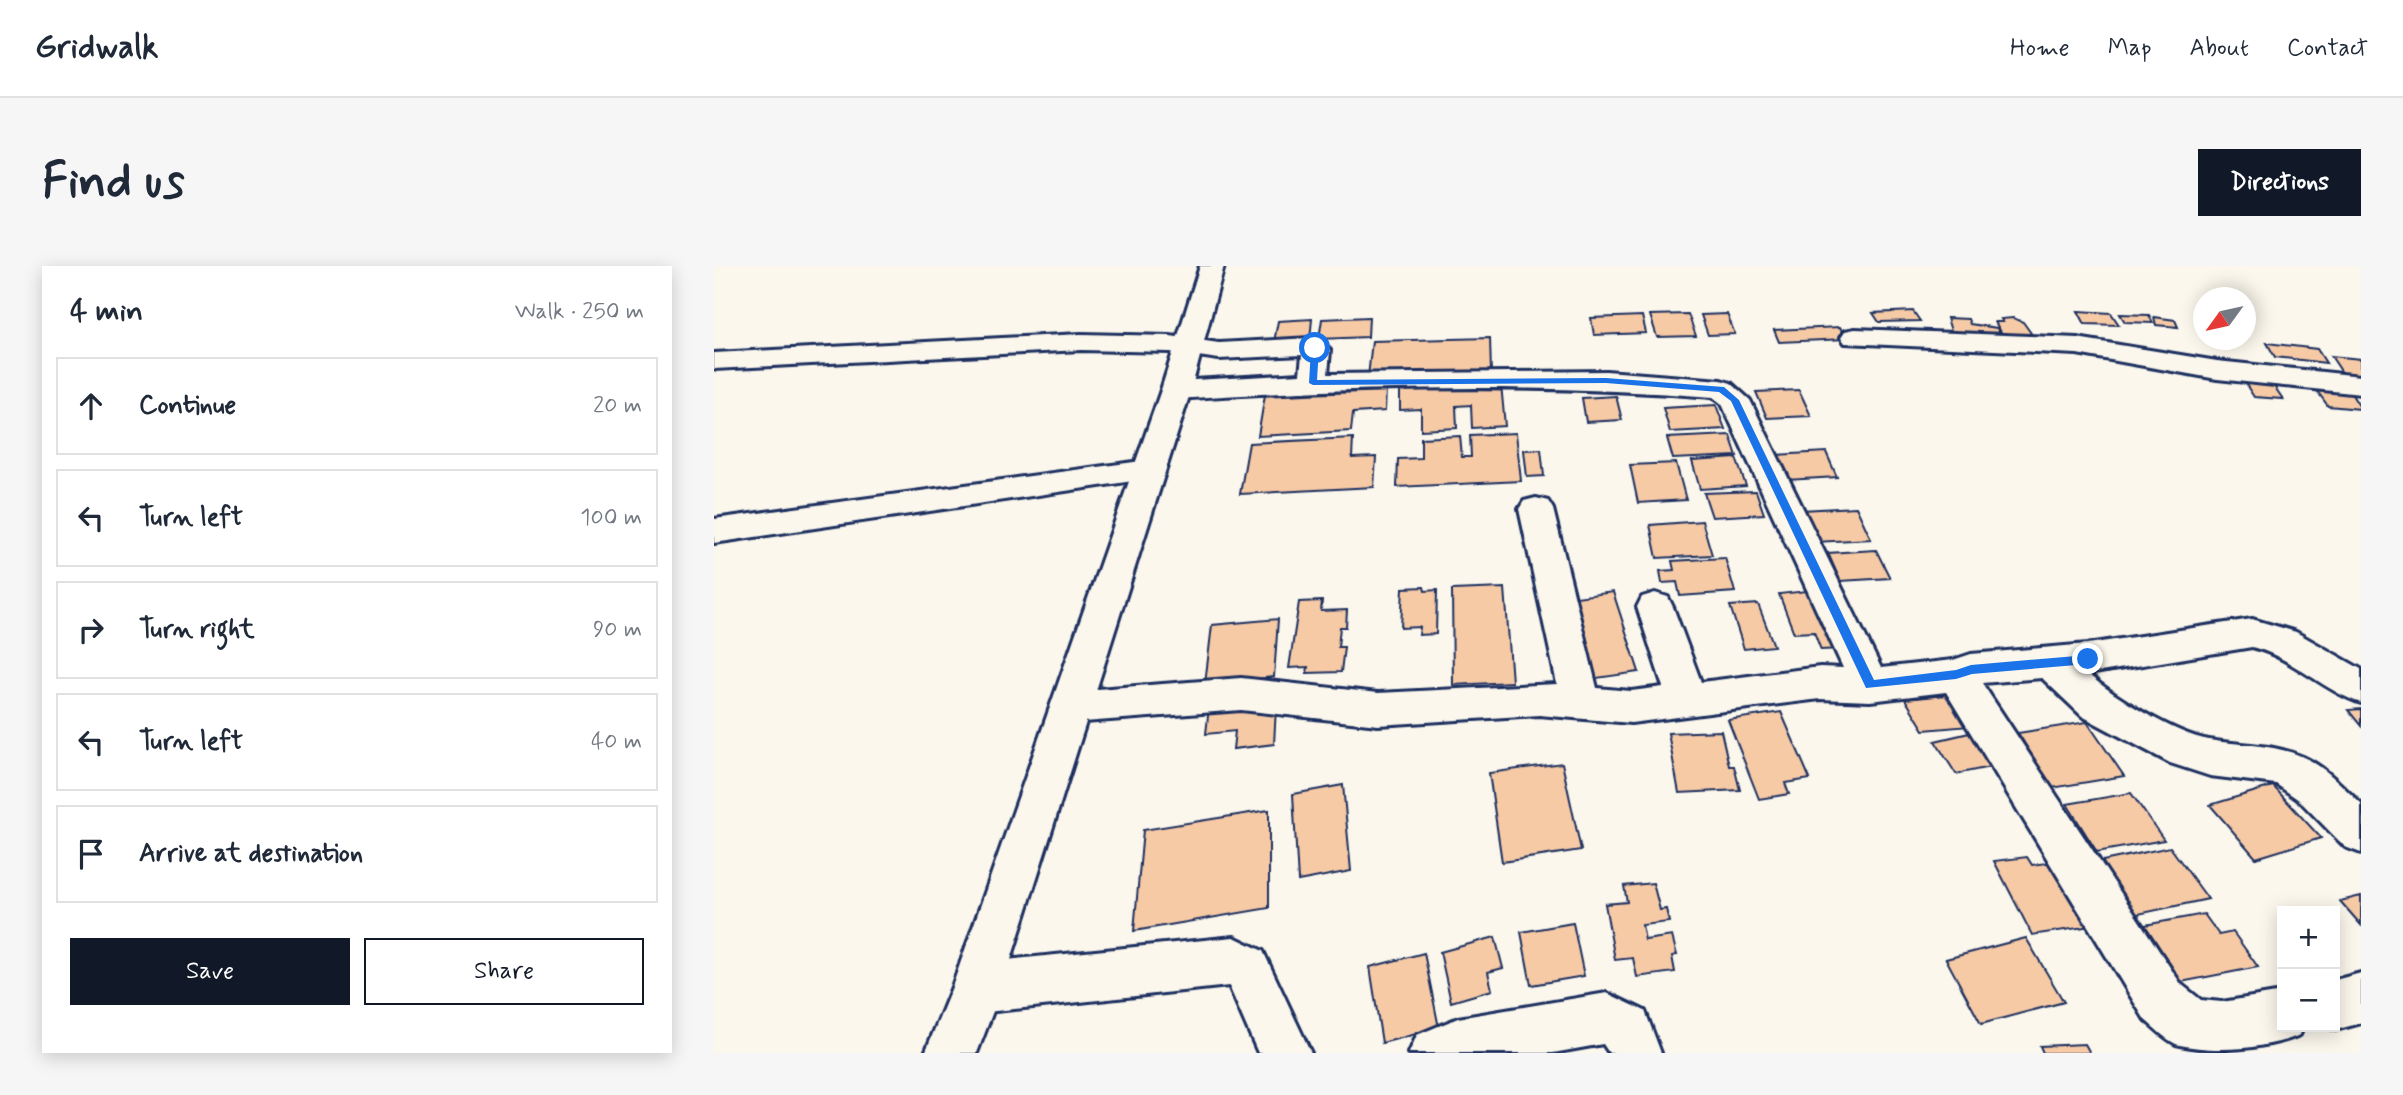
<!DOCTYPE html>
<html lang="en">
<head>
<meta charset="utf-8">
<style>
  :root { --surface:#fff; --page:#f6f6f7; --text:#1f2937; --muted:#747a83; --line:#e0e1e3; --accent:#111827 }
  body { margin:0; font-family:Mynerve,sans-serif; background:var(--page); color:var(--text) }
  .controls { position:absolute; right:21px; bottom:21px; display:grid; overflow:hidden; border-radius:0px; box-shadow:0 4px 18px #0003 }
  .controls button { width:63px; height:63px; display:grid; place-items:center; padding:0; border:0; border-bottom:2px solid var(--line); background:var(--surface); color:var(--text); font:35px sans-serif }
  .compass { position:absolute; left:1479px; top:21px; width:63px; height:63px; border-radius:50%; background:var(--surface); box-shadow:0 4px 18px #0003; rotate:237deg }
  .stop { position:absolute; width:21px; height:21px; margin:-16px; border:5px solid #1a73e8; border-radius:50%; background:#fff }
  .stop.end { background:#1a73e8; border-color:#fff; box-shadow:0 2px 7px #0008 }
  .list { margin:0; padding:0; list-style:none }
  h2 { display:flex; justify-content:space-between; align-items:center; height:91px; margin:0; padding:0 28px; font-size:30px }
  h2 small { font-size:23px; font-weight:400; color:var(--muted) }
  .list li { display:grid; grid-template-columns:46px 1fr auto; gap:21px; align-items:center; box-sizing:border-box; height:98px; margin:0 14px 14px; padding:0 14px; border:2px solid var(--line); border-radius:0px }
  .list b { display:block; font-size:26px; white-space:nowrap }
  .list em { font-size:23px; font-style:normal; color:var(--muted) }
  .actions { display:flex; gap:14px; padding:21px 28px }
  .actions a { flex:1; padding:16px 0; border:2px solid var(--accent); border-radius:0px; text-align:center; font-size:24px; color:var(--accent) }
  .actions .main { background:var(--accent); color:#fff }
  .icon { flex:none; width:38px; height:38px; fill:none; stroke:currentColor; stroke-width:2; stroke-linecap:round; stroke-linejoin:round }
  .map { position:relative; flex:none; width:1647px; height:787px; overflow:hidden; border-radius:0px }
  header { display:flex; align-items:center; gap:42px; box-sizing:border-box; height:98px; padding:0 35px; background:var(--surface); border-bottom:2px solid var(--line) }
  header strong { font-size:33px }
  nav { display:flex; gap:38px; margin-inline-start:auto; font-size:24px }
  .intro { display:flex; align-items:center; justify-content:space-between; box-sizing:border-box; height:168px; padding:0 42px }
  h1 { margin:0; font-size:49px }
  .button { padding:18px 32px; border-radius:0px; background:var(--accent); color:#fff; font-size:24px; font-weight:700 }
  main { display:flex; gap:42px; padding:0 42px }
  aside { flex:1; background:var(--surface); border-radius:0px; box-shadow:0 4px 18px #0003 }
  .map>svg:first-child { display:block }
</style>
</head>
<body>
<header>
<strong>Gridwalk</strong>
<nav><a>Home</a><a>Map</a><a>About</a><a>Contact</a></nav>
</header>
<div class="intro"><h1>Find us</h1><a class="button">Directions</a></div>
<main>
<aside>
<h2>4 min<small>Walk · 250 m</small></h2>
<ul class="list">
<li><svg class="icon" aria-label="ahead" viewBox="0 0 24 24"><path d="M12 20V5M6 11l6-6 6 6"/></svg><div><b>Continue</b></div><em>20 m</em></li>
<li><svg class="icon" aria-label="left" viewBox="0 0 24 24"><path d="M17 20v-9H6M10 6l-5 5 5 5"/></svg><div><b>Turn left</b></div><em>100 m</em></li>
<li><svg class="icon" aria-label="right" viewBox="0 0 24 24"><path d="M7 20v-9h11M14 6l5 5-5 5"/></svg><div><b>Turn right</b></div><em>90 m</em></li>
<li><svg class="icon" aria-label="left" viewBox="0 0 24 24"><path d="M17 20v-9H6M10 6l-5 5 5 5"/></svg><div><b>Turn left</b></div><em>40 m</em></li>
<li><svg class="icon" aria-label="arrive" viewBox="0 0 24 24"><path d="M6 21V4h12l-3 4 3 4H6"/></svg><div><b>Arrive at destination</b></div></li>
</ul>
<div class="actions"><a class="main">Save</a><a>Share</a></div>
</aside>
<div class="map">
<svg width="1647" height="787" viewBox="0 0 1647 787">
  <rect width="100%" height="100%" fill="#fbf7ec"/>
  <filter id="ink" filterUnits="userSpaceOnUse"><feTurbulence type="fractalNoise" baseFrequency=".0143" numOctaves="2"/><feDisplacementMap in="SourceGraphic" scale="14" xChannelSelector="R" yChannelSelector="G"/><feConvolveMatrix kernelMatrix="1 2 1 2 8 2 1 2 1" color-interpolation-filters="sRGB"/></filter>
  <g filter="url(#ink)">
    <path fill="#f7caa6" stroke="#1b2f5e" stroke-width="2" d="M1199 45 1206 55 1165 56 1159 47Z
      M1364 45 1397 47 1405 59 1371 58Z
      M974 48 982 70 943 71 936 49Z
      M1013 48 1021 68 994 69 987 49Z
      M1406 48 1435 49 1439 57 1411 56Z
      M928 50 932 67 880 69 877 52Z
      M655 51 654 71 605 73 608 53Z
      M1440 51 1461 54 1464 61 1442 59Z
      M1233 52 1254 53 1256 58 1283 62 1287 72 1238 68Z
      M1299 52 1309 56 1319 70 1290 71 1281 56H1289L1287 53Z
      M598 53 596 74 560 76 564 55Z
      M1126 61 1132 73 1065 76 1060 64Z
      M776 72 777 107 654 111 658 75Z
      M1553 77 1603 83 1612 97 1561 91Z
      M1617 90 1647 93V109L1629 108Z
      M1527 111 1555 113 1569 133 1540 131Z
      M787 118 791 160 758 162 757 139 742 140 743 162 707 164V143L686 144V123Z
      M1598 118 1633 121 1647 143 1614 140Z
      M672 124 671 145 639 147 637 165 544 170 551 129Z
      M1085 124 1097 150 1053 152 1042 126Z
      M902 130 908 154 872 156 868 132Z
      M1002 139 1011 163 956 166 949 142Z
      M802 167 807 215 683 221 684 193 707 192V172L746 170 748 191H757L756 169Z
      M1016 169 1023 190 959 193 953 172Z
      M639 172 638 192 662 191 660 221 526 228 535 177Z
      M827 183 830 210 813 211 810 184Z
      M1112 186 1123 211 1072 214 1062 189Z
      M1022 192 1032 220 986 223 978 195Z
      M962 197 972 234 924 237 916 199Z
      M1042 225 1050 248 998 251 990 227Z
      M1142 241 1157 273 1101 276 1088 244Z
      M988 255 998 289 943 292 936 259Z
      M1162 284 1176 312 1126 315 1114 287Z
      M1011 292 1021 326 966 330 963 316 948 317 946 305 960 304 958 295Z
      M710 321 711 325 723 324 722 368 705 369 706 361 687 362 689 322Z
      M791 322 798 416 739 419 738 324Z
      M1102 324 1127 383 1107 384 1100 366 1080 367 1065 328Z
      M899 326 925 406 869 414 847 333Z
      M608 335 607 345 633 344 632 361H626L624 381H630L627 406 593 407 594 401 575 402 585 336Z
      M1044 338 1060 380 1030 383 1016 340Z
      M564 353 560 411 491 418 498 359Z
      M1233 429 1256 460 1210 464 1191 433Z
      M495 441H562L560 478 519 483 521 465 492 468Z
      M1647 443V460L1634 444Z
      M1067 446 1096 513 1071 517 1075 528 1045 533 1014 454Z
      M1373 456 1410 510 1338 522 1304 467Z
      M1007 465 1015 500H1020L1026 524 965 527 954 467Z
      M1264 465 1286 499 1242 508 1221 475Z
      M848 497 867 584 788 596 775 507Z
      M629 519 637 605 584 615 579 528Z
      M1559 520 1607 572 1542 592 1496 539Z
      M1417 527 1450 574 1383 586 1353 538Z
      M555 544V642L420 665 429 564Z
      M1456 581 1494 633 1420 649 1384 596Z
      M1313 591 1318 599 1355 594 1384 659 1318 669 1280 595Z
      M939 617 946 644 952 643 955 656 928 659 931 674 958 670 963 689 958 690 961 706 923 711 919 692 901 694 891 638 913 636 910 620Z
      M1647 630V659L1626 635Z
      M1490 648 1505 669 1519 666 1544 701 1462 717 1450 699 1456 698 1431 659Z
      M859 657 870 710 817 719 807 666Z
      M781 671 789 702 774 706 778 724 737 736 726 686Z
      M1312 672 1350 736 1267 758 1232 693Z
      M710 687 725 762 668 777 656 701Z
      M1371 778 1376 787H1329L1326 780Z"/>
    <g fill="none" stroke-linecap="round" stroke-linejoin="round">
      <g stroke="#1b2f5e" stroke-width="6">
        <path id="minor" d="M1141 63 1363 72 1503 95 1647 110V128L1503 113 1363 88 1131 77 1127 71 1131 65Z
          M367 68 456 70 505 77 596 72 606 74 616 84 614 108 892 105 1007 114 1017 117 1036 134 1167 402 1239 394 1257 388 1374 378 1538 353 1582 366 1647 403V437C1608 424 1578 391 1538 381L1374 408C1400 431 1461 468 1495 474 1528 480 1558 477 1589 491 1612 501 1629 521 1647 538V587L1631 581 1585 534 1562 518 1496 510 1456 497 1368 450 1328 412 1268 417 1467 718 1487 734 1508 736 1568 726V761H1589L1586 769C1550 784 1498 787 1462 778 1451 773 1441 762 1431 754L1232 426 1156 435 1106 433 917 457 825 449 664 459 527 444 357 457 343 453 337 441 343 429 357 425 527 412 664 427 843 418 805 243 810 235 822 232 834 235 839 243 883 422 917 425 949 421 923 341 928 331 941 327 954 331 959 341 987 416 1106 401 1129 402 1008 138 999 131C821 117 640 121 462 133L452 130 447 124 452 118 462 115 586 108 588 89 505 93 456 86 367 84 0 103V87Z
          M435 194 446 197 451 204 446 211 0 277V253Z
          M520 671 549 685 597 787H544L515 720 263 747 245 740 238 722 245 704 263 697Z
          M1647 707V757L1621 764 1613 761H1621V714Z
          M893 727 931 745 947 787H895L889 778 839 787H695L703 769 744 752Z"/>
      </g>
      <g stroke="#1b2f5e" stroke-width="6">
        <path id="major" d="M486 0H510L477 124 288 722 263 787H211L238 721 447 124Z"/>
      </g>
      <use href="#minor" fill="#fbf7ec" fill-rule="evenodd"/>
      <use href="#major" fill="#fbf7ec" fill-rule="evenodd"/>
    </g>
  </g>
  <path fill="#1a73e8" d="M601 79 605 82 603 114 892 112 1010 121 1025 134 1160 414 1242 404 1257 399 1374 389 1380 393 1374 398 1258 408 1242 413 1152 422 1017 135 1005 126 892 117 599 119 595 117 597 82Z"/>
</svg>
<div class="controls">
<button>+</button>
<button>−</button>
</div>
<svg class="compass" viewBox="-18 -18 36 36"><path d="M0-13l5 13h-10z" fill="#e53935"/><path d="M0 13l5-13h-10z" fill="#747a83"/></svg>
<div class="stop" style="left:601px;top:82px"></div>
<div class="stop end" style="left:1374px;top:393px"></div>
</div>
</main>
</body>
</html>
